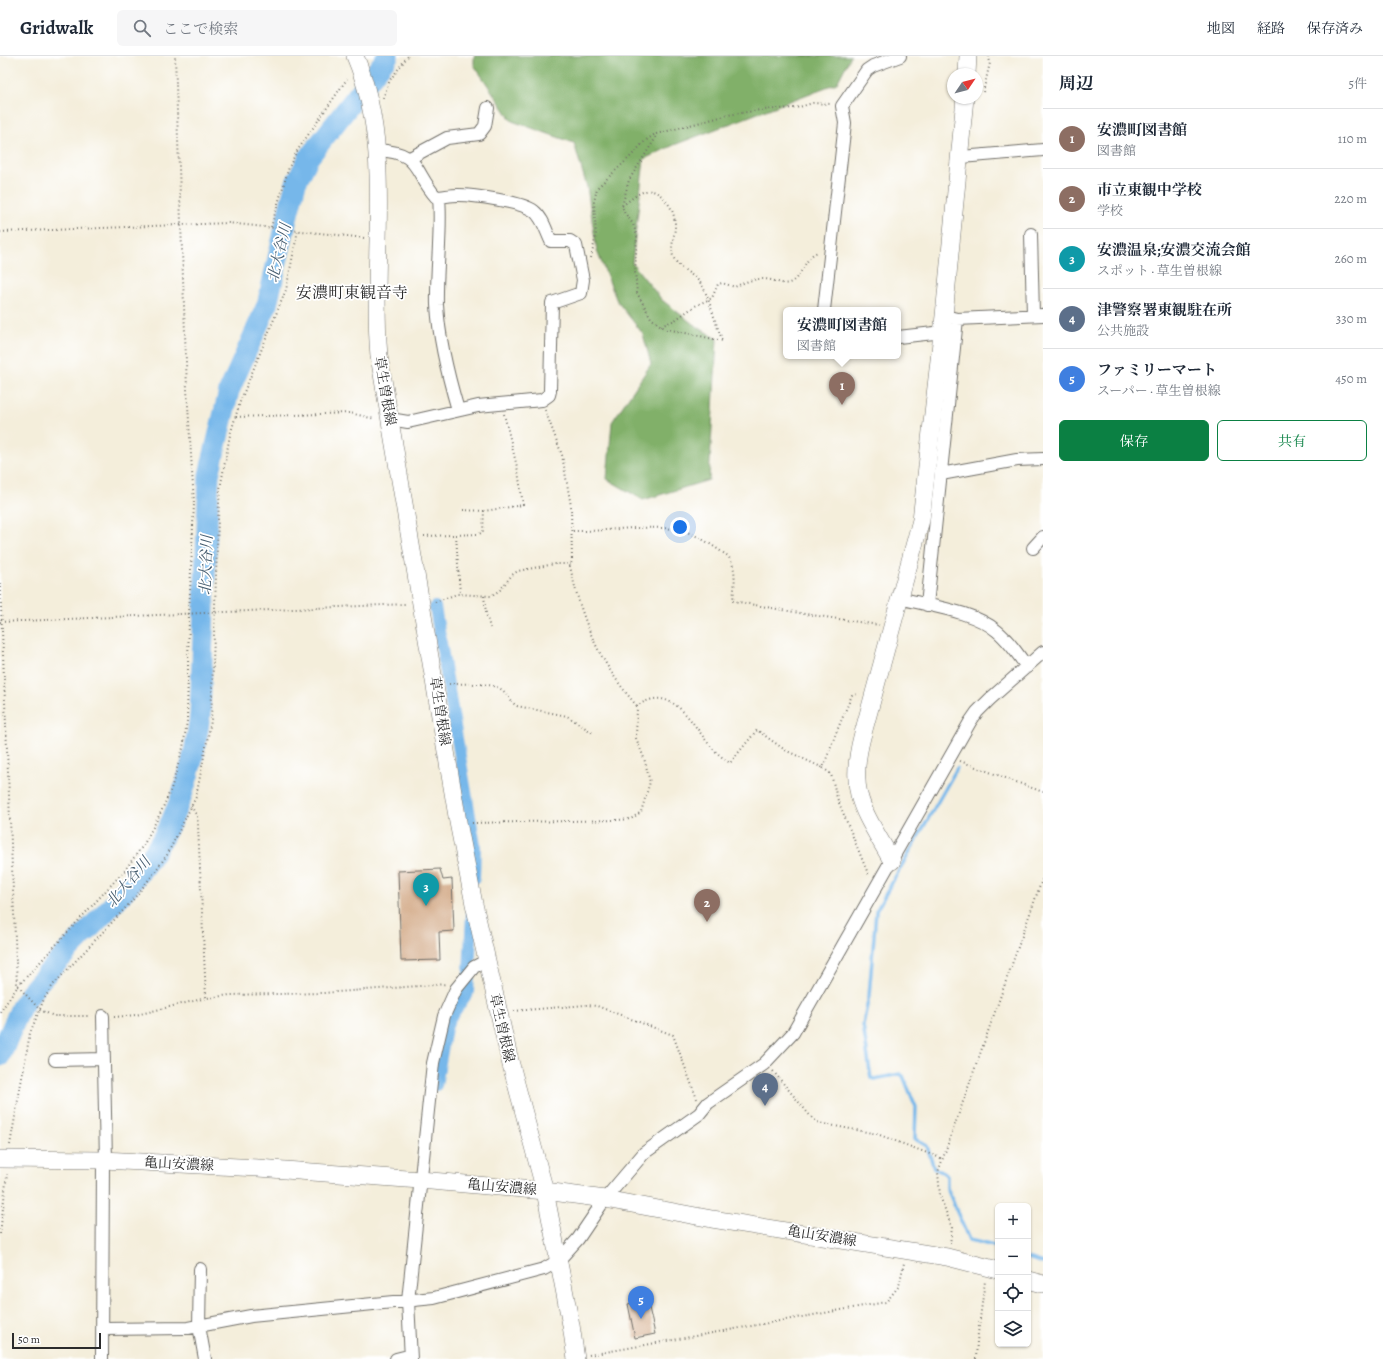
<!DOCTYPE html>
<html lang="ja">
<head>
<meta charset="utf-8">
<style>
  :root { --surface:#fff; --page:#f6f6f7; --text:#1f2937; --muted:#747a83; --line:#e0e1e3; --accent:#0b8043 }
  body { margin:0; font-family:Alegreya,"Noto Serif JP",serif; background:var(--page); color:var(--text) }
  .controls { position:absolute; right:12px; bottom:12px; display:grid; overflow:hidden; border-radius:6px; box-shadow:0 1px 3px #0004 }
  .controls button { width:36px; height:36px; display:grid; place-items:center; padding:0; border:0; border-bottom:1px solid var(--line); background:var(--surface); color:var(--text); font:20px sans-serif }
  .compass { position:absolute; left:947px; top:12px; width:36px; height:36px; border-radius:50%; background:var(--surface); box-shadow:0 1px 3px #0004; rotate:55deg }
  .scale { position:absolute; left:12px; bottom:10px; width:89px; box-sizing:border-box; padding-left:4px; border:2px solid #2b2b2b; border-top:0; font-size:11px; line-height:14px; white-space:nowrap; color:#2b2b2b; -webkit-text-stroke:3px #fff; paint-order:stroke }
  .you { position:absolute; left:680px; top:471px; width:14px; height:14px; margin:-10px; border:3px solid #fff; border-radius:50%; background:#1a73e8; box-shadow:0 0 0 6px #1a73e833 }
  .badge { display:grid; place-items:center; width:26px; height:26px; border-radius:50%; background:var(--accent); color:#fff; font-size:13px; font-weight:700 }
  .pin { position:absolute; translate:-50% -33px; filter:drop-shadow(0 1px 2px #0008) }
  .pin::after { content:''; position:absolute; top:21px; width:14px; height:12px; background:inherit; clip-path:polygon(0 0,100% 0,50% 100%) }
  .popup { position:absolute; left:783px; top:251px; width:118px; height:52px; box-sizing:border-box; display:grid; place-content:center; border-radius:6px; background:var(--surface); filter:drop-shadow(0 1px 3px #0005); font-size:13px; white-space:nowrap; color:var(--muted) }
  .popup b { font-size:15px; color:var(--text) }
  .popup::after { content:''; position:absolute; left:50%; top:100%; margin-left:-8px; border:8px solid transparent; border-top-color:var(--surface) }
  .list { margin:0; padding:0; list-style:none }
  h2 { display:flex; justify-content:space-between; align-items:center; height:52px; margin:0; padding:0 16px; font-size:17px }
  h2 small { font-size:13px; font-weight:400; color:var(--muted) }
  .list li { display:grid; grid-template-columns:26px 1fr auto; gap:12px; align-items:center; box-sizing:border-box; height:60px; padding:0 16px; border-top:1px solid var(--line) }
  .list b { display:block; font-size:15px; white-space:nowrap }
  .list p { margin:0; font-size:13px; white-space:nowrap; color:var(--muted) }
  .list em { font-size:13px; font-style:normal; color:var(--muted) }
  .actions { display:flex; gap:8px; padding:12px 16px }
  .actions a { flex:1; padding:9px 0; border:1px solid var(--accent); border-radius:6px; text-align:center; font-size:14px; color:var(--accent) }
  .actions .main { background:var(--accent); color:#fff }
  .icon { flex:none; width:22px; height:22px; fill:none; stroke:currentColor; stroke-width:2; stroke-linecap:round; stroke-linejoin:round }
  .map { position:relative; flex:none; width:1043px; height:1303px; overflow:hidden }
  header { display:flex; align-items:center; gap:24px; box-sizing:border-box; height:56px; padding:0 20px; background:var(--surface); border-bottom:1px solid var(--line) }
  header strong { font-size:19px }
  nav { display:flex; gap:22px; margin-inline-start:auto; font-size:14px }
  .search { width:280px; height:36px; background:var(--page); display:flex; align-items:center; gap:10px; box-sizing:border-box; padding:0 14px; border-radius:6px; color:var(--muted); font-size:15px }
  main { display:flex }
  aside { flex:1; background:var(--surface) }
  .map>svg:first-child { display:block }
</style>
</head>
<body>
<header>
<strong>Gridwalk</strong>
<div class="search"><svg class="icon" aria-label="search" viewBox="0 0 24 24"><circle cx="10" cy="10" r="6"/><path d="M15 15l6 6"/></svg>ここで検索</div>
<nav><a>地図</a><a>経路</a><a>保存済み</a></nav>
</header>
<main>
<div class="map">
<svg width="1043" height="1303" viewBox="0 0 1043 1303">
  <rect width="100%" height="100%" fill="#fff"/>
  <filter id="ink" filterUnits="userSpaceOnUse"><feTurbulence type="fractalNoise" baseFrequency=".025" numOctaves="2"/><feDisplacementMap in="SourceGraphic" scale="8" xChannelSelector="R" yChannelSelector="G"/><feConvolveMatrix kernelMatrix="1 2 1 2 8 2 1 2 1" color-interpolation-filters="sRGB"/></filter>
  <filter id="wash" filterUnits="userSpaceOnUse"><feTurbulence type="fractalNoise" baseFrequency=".012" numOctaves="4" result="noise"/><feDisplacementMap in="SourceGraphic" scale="16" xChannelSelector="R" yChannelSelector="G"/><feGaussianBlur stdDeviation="0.9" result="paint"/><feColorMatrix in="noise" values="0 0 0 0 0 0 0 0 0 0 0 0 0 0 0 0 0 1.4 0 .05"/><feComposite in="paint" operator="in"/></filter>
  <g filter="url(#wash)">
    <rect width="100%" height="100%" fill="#f4eedb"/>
    <path fill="#81b069" stroke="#566e4a" d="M474 0H851L837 27 674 89 644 103 632 207 662 244 693 268 717 283 709 424 643 444 607 423 612 366 651 308 643 278 617 245 597 195 587 131 574 87 512 65 474 9Z"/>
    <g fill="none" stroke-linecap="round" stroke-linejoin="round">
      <path stroke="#76b7ea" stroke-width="3.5" d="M957 712 876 855 869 940 863 969 871 1022 874 1023 900 1018 903 1020 916 1051 915 1083 927 1090 934 1112 944 1117 947 1120V1132L969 1184 998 1191
        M1028 1202 1043 1207"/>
      <path stroke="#76b7ea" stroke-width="12" d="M435 551 475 790 474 822
        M436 1029 446 972 450 962 468 936 472 858"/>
      <path stroke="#76b7ea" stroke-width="21" d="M0 1000 21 951 34 932C75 884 129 840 161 785 183 746 195 703 200 658L209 419 229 335 267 249 289 154 296 127 309 101 388 0"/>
    </g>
    <g id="blocks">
      <path fill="#d5af8e" d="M440 813 443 824 452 823 454 875 439 876 440 904 401 905 398 815Z
        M647 1243 655 1278 635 1282 628 1248Z"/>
    </g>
  </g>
  <g filter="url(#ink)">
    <use href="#blocks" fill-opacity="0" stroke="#716f69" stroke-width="1"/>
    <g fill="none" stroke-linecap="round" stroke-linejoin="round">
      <g stroke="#716f69" stroke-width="14">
        <path id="street" d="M376 94C421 96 412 113 436 141 443 141 450 139 458 139 474 139 522 146 534 155 543 162 546 175 551 185H570L576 189 583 224 581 237 552 247 550 335 549 339 542 344 478 350 408 366 390 363
          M961 101 1043 94
          M410 102 447 82 479 78 485 70 488 52
          M439 141C442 177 436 213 437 249 439 284 448 320 458 354
          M1031 178 1033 259
          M824 254 845 67 842 50 867 14 873 10 900 0
          M949 261 957 263 1043 259
          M898 281 943 276
          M941 418 1017 404 1043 403
          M1033 492 1043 481
          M899 542C929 550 974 555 997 575 1009 585 1018 598 1027 611
          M927 549 957 263
          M103 960 106 1105
          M55 1004 104 1003
          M200 1213 199 1270 205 1303
          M103 1273 188 1272 251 1260 434 1242 544 1213 558 1205 578 1183 605 1143 644 1097 699 1058 708 1047 764 1008 793 977 970 666 977 656 990 643 1043 596
          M102 1303 103 1104
          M396 1303 404 1301 411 1302
          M411 1303 408 1245 433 1007 444 960 456 933 474 911 486 905"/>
      </g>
      <g stroke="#716f69" stroke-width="18">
        <path id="secondary" d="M355 0C395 95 370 201 379 300L458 766 474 848 510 1005 545 1135 571 1269 576 1303
          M967 18 968 0
          M892 805C865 756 847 739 862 681L921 464 944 260 965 42
          M0 1103 103 1104 258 1112 420 1124 545 1135 605 1143 712 1163 947 1201 998 1214
          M1028 1224 1043 1228"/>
      </g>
      <path stroke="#716f69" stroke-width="2" stroke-dasharray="1 3" stroke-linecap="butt" d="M983 36 990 7 989 0
        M383 42 390 24 408 0
        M622 150C638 138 650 125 666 145 672 152 675 160 675 170 675 180 670 190 673 200 678 214 696 218 703 231 711 247 715 268 723 285L667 273 661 270 651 262 637 237 635 216 637 180 633 168 624 156 622 150 629 124 655 83 656 78 728 59 760 54 796 52 813 47 831 48
        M271 171 289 111 297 95 347 23
        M0 176 228 167 365 182
        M591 202 596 179 594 146 597 132 630 101 645 85 655 78
        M661 270 675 264 695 250 712 242 718 228 722 227 735 231C746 225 758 221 771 224 777 225 783 229 789 227 803 222 805 198 819 196
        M545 354 562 399 571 450 572 505 570 510C582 566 599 606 637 650 674 625 693 671 713 693 718 698 724 703 730 707L757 674 785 694 823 712 834 682 852 639 859 638
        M236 361 350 357 375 363
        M463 454 484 455
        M573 475C606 476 652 467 683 475 699 479 714 491 728 500 738 514 734 529 733 545L805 558 879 569
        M456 479 460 538
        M424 480 479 478 483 476 484 455 523 449 518 415 504 358
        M0 527 17 929 40 954 54 960H91
        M484 540 486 557 490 572
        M435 546 457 538 491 540 500 534 512 519 518 515 554 508H571
        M0 566 406 548
        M449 628C462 628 493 626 502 634 508 638 510 646 517 650L567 660 593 677
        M960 705 1043 736
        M823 712 831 718 837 742 869 820
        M191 750 197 760 198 769 206 942
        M472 767 617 764 631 763 641 756 650 726 644 702 636 682 637 650
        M514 955 586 949 597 950 673 979 697 1043
        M0 956 18 930 125 814 144 788 161 756 171 733 183 692 187 665 189 558 194 448 187 333 175 0
        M114 961 136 959 206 942 230 939 323 937 447 928
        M773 1015 812 1062 819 1067 877 1078 943 1103
        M10 1089 30 977 44 943 53 929 132 845 151 821 167 799 196 741 211 665 218 463 220 433 230 379 240 346 286 234 298 174
        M0 1178 7 1118
        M950 1188 952 1172 940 1140 938 1116 1043 821
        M589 1299 886 1246 899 1230 904 1207
        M976 1303 977 1285 985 1225"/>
      <use href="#street" stroke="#fff" stroke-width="12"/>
      <use href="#secondary" stroke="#fff" stroke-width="17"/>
    </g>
  </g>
  <g text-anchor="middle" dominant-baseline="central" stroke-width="3.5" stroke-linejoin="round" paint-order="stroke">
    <g font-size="14" fill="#2b2b2b" stroke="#fff">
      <text transform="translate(385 335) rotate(80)">草生曽根線</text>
      <text transform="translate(440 655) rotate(81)">草生曽根線</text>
      <text transform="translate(502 972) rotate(77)">草生曽根線</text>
      <text transform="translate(179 1108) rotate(3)">亀山安濃線</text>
      <text transform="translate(502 1131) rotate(5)">亀山安濃線</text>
      <text transform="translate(822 1180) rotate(9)">亀山安濃線</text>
    </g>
    <g font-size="15" font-style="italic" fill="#455c6e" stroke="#fff">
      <text transform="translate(279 197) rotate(-77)">北大谷川</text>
      <text transform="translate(206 509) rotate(-88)">北大谷川</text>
      <text transform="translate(128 826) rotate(-50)">北大谷川</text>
    </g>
    <g font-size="16" fill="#2b2b2b" stroke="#fff">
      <text x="352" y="237">安濃町東観音寺</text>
    </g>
  </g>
</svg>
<div class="controls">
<button>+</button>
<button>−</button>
<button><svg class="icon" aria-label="locate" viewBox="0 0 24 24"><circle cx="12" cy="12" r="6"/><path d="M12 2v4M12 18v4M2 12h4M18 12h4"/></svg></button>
<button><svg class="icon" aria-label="layers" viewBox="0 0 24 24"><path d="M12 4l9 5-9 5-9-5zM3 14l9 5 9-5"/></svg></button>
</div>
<svg class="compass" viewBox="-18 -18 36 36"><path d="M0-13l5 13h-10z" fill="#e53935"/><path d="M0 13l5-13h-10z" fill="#747a83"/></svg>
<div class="scale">50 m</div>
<div class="you"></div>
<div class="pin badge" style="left:842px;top:349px;background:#8d6e63">1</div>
<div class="popup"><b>安濃町図書館</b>図書館</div>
<div class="pin badge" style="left:707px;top:866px;background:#8d6e63">2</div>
<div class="pin badge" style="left:426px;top:850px;background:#0f9aa8">3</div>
<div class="pin badge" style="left:765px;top:1050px;background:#5c6f8a">4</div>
<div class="pin badge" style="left:641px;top:1263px;background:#3f7fe0">5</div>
</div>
<aside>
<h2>周辺<small>5件</small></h2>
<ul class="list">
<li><span class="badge" style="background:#8d6e63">1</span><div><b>安濃町図書館</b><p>図書館</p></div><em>110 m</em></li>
<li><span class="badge" style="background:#8d6e63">2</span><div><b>市立東観中学校</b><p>学校</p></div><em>220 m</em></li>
<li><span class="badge" style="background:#0f9aa8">3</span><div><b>安濃温泉;安濃交流会館</b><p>スポット · 草生曽根線</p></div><em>260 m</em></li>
<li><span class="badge" style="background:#5c6f8a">4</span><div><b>津警察署東観駐在所</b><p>公共施設</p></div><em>330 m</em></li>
<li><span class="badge" style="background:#3f7fe0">5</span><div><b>ファミリーマート</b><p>スーパー · 草生曽根線</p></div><em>450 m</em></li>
</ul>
<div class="actions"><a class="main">保存</a><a>共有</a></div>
</aside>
</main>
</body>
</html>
